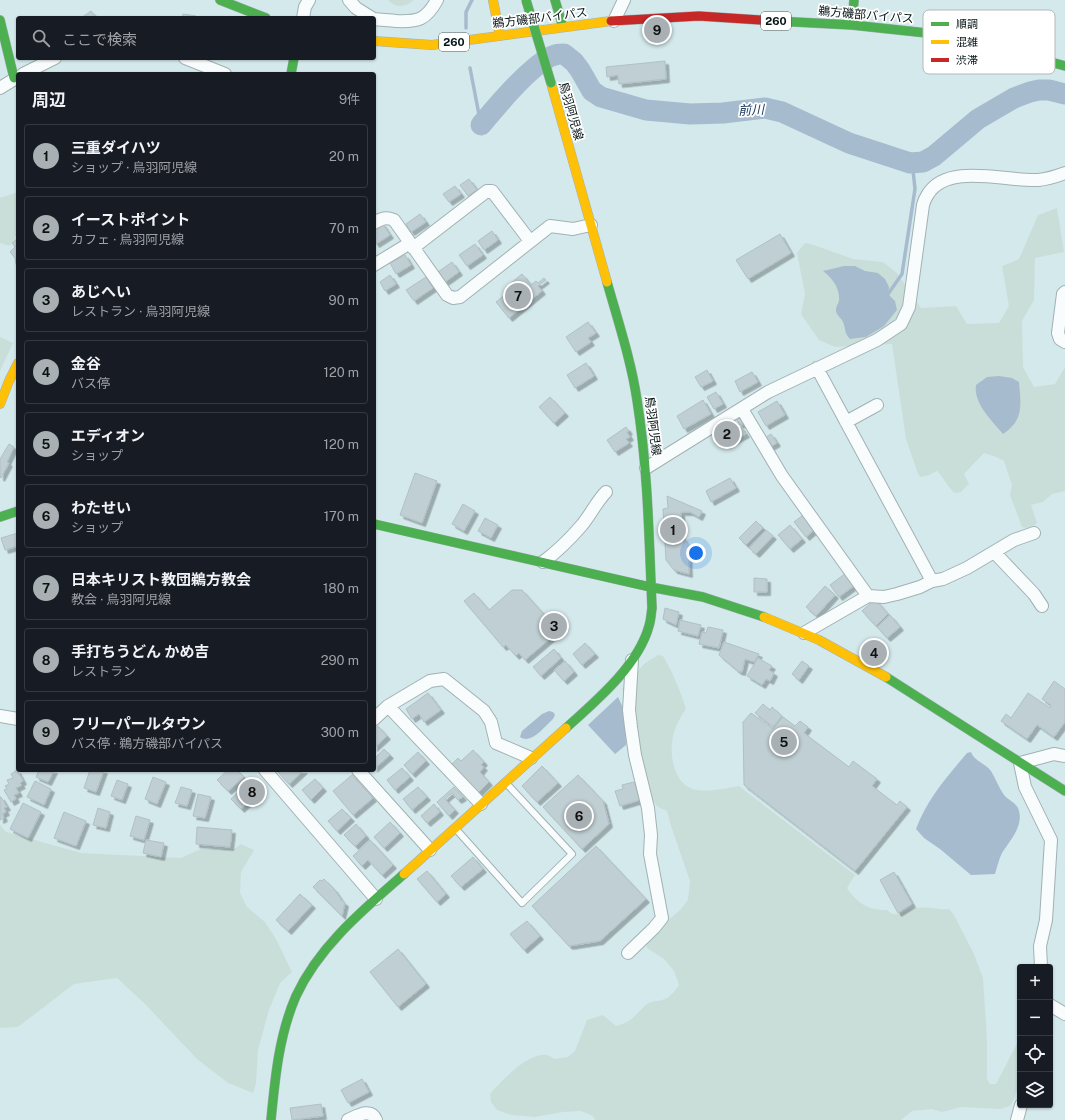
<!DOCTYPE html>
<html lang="ja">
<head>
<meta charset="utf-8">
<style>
  :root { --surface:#171b24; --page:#20242c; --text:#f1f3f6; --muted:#9ea1a6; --line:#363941; --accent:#a8b0b3 }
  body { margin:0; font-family:"Public Sans","Noto Sans JP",sans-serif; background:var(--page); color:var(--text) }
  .controls { position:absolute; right:12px; bottom:12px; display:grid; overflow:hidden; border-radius:4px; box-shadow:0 1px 3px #0004 }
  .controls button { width:36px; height:36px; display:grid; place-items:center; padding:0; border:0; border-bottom:1px solid var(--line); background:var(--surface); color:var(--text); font:20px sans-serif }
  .you { position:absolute; left:696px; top:553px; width:14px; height:14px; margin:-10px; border:3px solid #fff; border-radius:50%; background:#1a73e8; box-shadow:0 0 0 6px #1a73e833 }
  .badge { display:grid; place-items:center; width:26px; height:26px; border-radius:50%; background:var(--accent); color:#111; font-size:13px; font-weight:700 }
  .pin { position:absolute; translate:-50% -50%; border:2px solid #fff; box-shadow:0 1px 4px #0006 }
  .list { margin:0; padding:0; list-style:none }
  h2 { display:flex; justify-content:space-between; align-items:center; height:52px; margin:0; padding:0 16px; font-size:17px }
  h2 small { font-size:13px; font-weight:400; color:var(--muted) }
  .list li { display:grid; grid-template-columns:26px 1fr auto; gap:12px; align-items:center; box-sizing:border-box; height:64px; margin:0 8px 8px; padding:0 8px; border:1px solid var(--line); border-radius:4px }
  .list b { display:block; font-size:15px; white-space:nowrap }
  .list p { margin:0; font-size:13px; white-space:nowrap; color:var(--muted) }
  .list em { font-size:13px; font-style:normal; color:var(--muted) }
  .icon { flex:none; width:22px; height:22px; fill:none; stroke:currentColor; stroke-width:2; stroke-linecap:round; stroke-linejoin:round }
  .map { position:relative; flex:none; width:1065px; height:1120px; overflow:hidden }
  .search { position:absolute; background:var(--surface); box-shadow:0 1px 3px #0004; left:16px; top:16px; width:360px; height:44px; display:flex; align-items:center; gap:10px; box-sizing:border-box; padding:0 14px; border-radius:4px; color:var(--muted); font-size:15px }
  .panel { position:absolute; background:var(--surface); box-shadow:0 1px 3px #0004; left:16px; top:72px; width:360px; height:700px; border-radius:4px }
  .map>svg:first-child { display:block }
</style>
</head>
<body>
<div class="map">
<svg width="1065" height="1120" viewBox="0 0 1065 1120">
  <defs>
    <filter id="shadow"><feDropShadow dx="3.5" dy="3.5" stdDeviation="0" flood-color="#0004"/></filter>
  </defs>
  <rect width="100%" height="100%" fill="#d4e9ec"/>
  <path fill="#caded9" d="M388 0H414C406 7 396 9 388 0Z
    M15 193H18V232L10 246 0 243V198Z
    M1057 208 1064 252 1035 258 1034 300 1022 321 1023 367 1034 387 1055 384 1065 367V491L1052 494 1043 502 1031 505 1037 523C1033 527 1028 529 1022 527L1010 495 1012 485 1004 461 996 457 984 453 964 474 969 484 961 492 955 493C948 488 944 478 937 471L929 475 921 477 918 474 906 439 892 344 835 347 819 340 801 314 805 294 797 253 805 243 811 244 853 259 883 262 897 273 921 308 956 306 967 324 999 323 1009 306 1002 266 1019 259 1038 215Z
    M0 337 13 343 0 371Z
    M658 655 663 656C673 673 680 690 686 709 679 719 673 731 672 743 670 760 676 787 697 790 711 792 726 788 739 786L855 875 847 888C858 904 868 910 887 910 897 920 905 909 916 908 927 906 938 910 949 909L954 915 974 954 983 978 987 1040V1079L990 1084H996L1020 1038C1020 1061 1023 1086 1010 1106L1000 1109 961 1107 942 1112 932 1109 912 1111 901 1120H595L593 1116 581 1111 563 1112 535 1117 511 1115 497 1110 491 1102 490 1094C500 1082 529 1051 547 1055 550 1056 552 1058 555 1059L568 1057 575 1051 587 1020 603 1015 616 1026C633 1022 635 1014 647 1004 652 1001 657 1001 662 1000 670 998 675 991 679 985L674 971 664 959 647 948 646 939 680 910 688 900 690 881 672 829 667 811 658 807 649 796 629 703 622 689 644 664Z
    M0 825 6 832 81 853 181 858 201 849H234L241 844 254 850 241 872 240 893 247 907 265 922 276 939 292 972 280 983 269 1010 258 1050 256 1083 253 1093 228 1083 197 1059 145 1004 117 978 74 984 18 1027 0 1028Z"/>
  <path fill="#a6bbce" d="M844 266H855L865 271 878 273 885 279 889 287 888 294 895 301 897 310 884 326 866 337 850 339C844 333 846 329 843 322 841 318 835 314 836 309 836 306 839 303 839 300 840 288 832 278 823 271Z
    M999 376 1012 378 1019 382C1021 405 1024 420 1003 434 992 421 973 403 976 385L987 377Z
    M618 697 625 712 626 745 615 754 588 725Z
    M549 711 553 712 555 715 553 719C545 726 531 745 520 737L522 731 542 714Z
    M971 752C974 761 985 763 991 771 996 779 999 788 1004 795 1008 800 1015 802 1018 808 1025 825 1010 840 1002 853 999 859 997 867 995 874L971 875 940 849 924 838 916 829C927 799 947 777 967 753Z"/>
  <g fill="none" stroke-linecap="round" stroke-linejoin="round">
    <path stroke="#a6bbce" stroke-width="3.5" d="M466 28V12L472 0
      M470 68 481 125
      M888 294 902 274 915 189 913 170 910 163"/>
    <path stroke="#a6bbce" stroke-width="21" d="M481 125C495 108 534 61 555 55 557 54 561 54 564 54L574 62 580 70 592 91 601 97 646 110 690 114 723 113 765 108 782 112 849 143 910 163 923 162 934 156 978 119 1014 98 1030 92 1039 90H1049L1065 94"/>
  </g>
  <path fill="#c0cfd4" stroke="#b1c0c4" filter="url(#shadow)" d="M91 11 97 18H81Z
    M183 14 196 16 195 18H182Z
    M665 61 666 79 619 84 618 75 607 77 606 67Z
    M469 179 477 190 468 196 460 185Z
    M455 186 461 194 449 202 443 194Z
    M420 214 426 222 411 232 406 224Z
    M382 223 390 235 376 244 374 241V228Z
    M492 231 498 240 484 250 478 241Z
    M780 234 791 253 748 279 736 260Z
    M18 235V268L16 264 15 258 10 252 15 247 12 243 18 238 16 237Z
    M475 244 483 255 467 266 459 255Z
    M405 255 411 265 396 274 390 263Z
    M452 262 459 272 445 282 438 272Z
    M522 274 531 285 536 281 538 283 544 278 546 280 538 286 542 291 509 318 496 302 510 291 508 290 512 287 510 284Z
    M390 275 396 284 385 291 380 282Z
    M426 277 433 288 414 301 406 290Z
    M588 322 596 333 588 338 591 342 576 352 566 337Z
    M586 363 594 376 575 388 567 375Z
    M707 370 713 381 701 387 695 377Z
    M752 372 758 382 740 392 735 381Z
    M716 392 723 404 714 409 707 397Z
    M550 397 565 413 554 423 539 407Z
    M703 400 711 414 684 429 677 416Z
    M777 401 785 415 766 426 758 412Z
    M742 415 746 422 740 425 736 418Z
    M729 423 733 431 741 427 746 434 726 445 717 430Z
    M626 427 629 431 627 432 630 437 626 439 629 443 615 452 607 440Z
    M771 434 777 443 770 447 765 438Z
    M9 444 14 447 7 462 9 463 1 478 0 477V459Z
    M415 473 437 481 422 523 400 515Z
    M730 478 736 488 711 502 706 491Z
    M667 496 702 511 699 517 690 512H681L682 542H688L689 574 674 570 666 560 663 509 668 508Z
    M463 504 475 511 464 531 452 524Z
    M803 515 814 530 806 537 794 522Z
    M485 518 498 525 491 538 478 531Z
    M756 521 763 528 746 545 739 538Z
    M790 525 802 539 790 549 778 535Z
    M766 530 773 536 756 554 749 548Z
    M18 533V546L5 550 1 538Z
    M846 573 855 585 839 597 830 585Z
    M754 578 767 579V592H754Z
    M825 586 835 595 816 616 806 607Z
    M512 590H522L549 620 555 614 565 626 525 660 519 653 516 656 506 645 503 647 464 601 474 593 489 610Z
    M875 599 888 614 876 626 862 611Z
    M665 608 679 612 676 625 663 619Z
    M890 615 900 627 887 638 877 627Z
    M680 620 701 625 698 636 678 631Z
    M708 627 723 630 719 648 699 644 702 632 706 633Z
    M724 642 759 654 754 662 745 659 742 672 738 671 719 655Z
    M585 643 595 654 582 665 573 654Z
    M554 649 561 658 541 676 533 667Z
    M758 658 772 666 769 670 774 673 770 681 766 679 762 685 747 676Z
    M565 661 574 672 564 681 554 670Z
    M802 661 809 666 799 680 792 674Z
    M1054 681 1065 689V722L1054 737 1037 725 1027 739 1001 721 1006 714 1011 718 1028 693 1050 708 1051 705 1042 699Z
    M428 693 441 710 424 722 419 714 412 719 406 709Z
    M763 704 770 710 772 707 782 716 773 727 755 713Z
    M751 713 773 729 783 717 795 726 800 721 808 727 804 733 849 767 853 761 877 779 872 786 897 805 900 801 907 807 855 871 744 785 743 722Z
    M378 726 387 736 374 748V729Z
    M384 749 390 755 374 769V759Z
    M473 750 484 762 481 765 484 767 480 772 489 782 478 793 451 765 458 758 461 761Z
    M418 752 426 761 412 774 404 765Z
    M542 766 558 783 537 802 522 786Z
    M402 768 410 777 395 790 387 780Z
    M17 770 23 781 20 783 22 785 16 788 19 793 14 795 16 799 11 802 4 790 7 789 5 786 9 784 7 780 13 778 11 774Z
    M39 770H54L48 782 36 777Z
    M90 770H104L96 792 84 788Z
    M228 770H237L244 777 228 791 217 780Z
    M281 770H304L289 784 278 772Z
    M352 775 373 798 353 815 333 791Z
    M578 775 603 801 609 824 582 849 543 807Z
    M153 777 166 782 157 804 145 799Z
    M252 779 262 789 241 809 231 799Z
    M315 779 323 788 311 800 302 790Z
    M117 780 128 784 122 800 111 796Z
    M35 781 51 789 44 805 27 797Z
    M634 782 640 800 620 806 615 791 623 789 622 785Z
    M181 787 192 790 187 806 175 803Z
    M418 787 427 797 412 810 403 799Z
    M454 787 463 797 458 800 452 793 445 799 455 810 449 816 437 802Z
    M198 794 211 797 205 818 193 816Z
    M0 797H1L7 807 4 808 6 812 2 814 4 818 0 820Z
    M23 803 41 812 28 838 10 829Z
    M434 804 440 812 427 823 421 816Z
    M98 808 110 812 106 828 93 825Z
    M342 809 351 818 337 831 328 821Z
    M64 812 86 821 76 846 54 838Z
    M136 816 150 820 144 840 130 836Z
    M390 822 400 833 384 848 374 837Z
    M356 824 366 836 355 846 344 835Z
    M197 827 232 830 230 847 196 844Z
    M146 840 164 843 161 857 143 853Z
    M370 840 393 865 382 875 368 860 362 866 353 856Z
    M596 846 646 899 600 941 569 946 532 906Z
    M473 857 483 869 461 887 451 876Z
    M427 871 446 894 437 902 417 879Z
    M894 872 912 904 898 913 880 880Z
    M324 879 334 889 342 901 345 903 342 916 313 887 320 880 322 881Z
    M300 894 312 905 288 931 276 920Z
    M527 921 540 936 524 950 510 934Z
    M398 949 426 984 398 1007 370 972Z
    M362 1079 369 1092 348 1103 341 1090Z
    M321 1104 323 1116 292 1120 290 1108Z"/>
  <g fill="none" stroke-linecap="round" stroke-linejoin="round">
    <g stroke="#a1b1b4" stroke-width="8">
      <path id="lane" d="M455 828 522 903 572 854 505 782"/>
    </g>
    <g stroke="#a1b1b4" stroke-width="14">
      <path id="street" d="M349 0 356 8 372 18
        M303 18 305 7 309 0
        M374 19C381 20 389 20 396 21 418 22 426 20 437 0
        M614 21 624 0
        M185 58 225 74
        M23 74 55 58
        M0 88 18 77
        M374 223C382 218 386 217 394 220L447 295 453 298 460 297 550 226 573 229 591 225
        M413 248 487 191H492L530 241
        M374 265 410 243
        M1065 292 1063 294 1058 333 1060 339 1065 342
        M817 368 932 581
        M742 409 782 476 868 596
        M846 422 877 405
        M646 468 768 392 877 340 901 324 909 307 923 205C924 201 926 197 928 194 948 162 1007 182 1038 180 1047 179 1057 176 1065 173
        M994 552 1034 594 1042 606
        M543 562C558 551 570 539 582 525 591 514 597 501 606 492
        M804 633 868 596 884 597 897 594 920 587 932 581 943 579 967 568 1014 540 1034 533
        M388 706 481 804
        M0 716 18 719
        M374 719 388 706 430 681 444 679 484 711 491 722 496 743 531 758
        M265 770 376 899
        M358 770 430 850
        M628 953 654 928 662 918 650 854 651 835 648 808 635 755 631 727 629 710 632 660
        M1041 967 1040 946 1046 920 1051 840 1025 787 1020 763 1054 754 1065 756
        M1050 1005 1065 1014
        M348 1120C357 1116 371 1107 376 1120
        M1017 1120 1021 1105"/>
    </g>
    <g stroke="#a1b1b4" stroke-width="10">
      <path id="fast" d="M220 0 266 18
        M555 0 563 27
        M0 20 14 78
        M776 21 852 25 936 34 980 43 1065 66
        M852 25 854 0
        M291 74 294 58
        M0 517 18 511
        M374 524 650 587 703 597 764 617
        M886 677 1065 791
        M566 728C596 701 638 666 649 626 651 620 651 614 652 608 649 538 648 469 637 400 631 360 618 321 607 282
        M271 1120C275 1078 279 1035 296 996 319 946 364 909 404 874"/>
    </g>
    <g stroke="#a1b1b4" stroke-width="10">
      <path id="slow" d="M493 0 500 36
        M374 41 432 45 611 21
        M551 83 607 282
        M0 404 9 381 18 363
        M764 617 819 640 886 677
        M404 874 566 728"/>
    </g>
    <g stroke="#a1b1b4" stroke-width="10">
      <path id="jam" d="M611 21 699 16 776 21"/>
    </g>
    <use href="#lane" stroke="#f9fcfc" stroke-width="6"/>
    <use href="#street" stroke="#f9fcfc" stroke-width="12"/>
    <use href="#fast" stroke="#4caf50" stroke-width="9"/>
    <use href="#slow" stroke="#ffc107" stroke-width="9"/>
    <use href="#jam" stroke="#c62828" stroke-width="9"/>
    <g stroke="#a1b1b4" stroke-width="10" stroke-linecap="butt">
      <path id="fast-bridge" d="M526 0 551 83"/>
    </g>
    <use href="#fast-bridge" stroke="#4caf50" stroke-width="9"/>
  </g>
  <g text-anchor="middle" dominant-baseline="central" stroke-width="3.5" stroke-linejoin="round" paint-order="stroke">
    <g fill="#fff" stroke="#515a5c" stroke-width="1">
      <rect x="761" y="12" width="30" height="18" rx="3"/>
      <rect x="439" y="33" width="30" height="18" rx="3"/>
    </g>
    <g font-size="11" font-weight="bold" fill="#061416">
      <text x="776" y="21">260</text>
      <text x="454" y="42">260</text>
    </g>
    <g font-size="12" fill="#061416" stroke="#fff">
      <text transform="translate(866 15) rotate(5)">鵜方磯部バイパス</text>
      <text transform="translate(540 18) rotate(-7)">鵜方磯部バイパス</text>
      <text transform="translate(571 111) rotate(74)">鳥羽阿児線</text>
      <text transform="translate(653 426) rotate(83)">鳥羽阿児線</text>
    </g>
    <g font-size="13" font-style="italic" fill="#1f3d62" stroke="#fff">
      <text transform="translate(751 110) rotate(-2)">前川</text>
    </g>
  </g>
  <rect x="923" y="10" width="132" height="64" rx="6" fill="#fff" stroke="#b4b8b9" stroke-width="1"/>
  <rect x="931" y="22" width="18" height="4" fill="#4caf50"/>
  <rect x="931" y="40" width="18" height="4" fill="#ffc107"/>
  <rect x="931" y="58" width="18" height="4" fill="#c62828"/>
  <g font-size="11" fill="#061416">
    <text x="956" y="28">順調</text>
    <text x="956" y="46">混雑</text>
    <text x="956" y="64">渋滞</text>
  </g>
</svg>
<div class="controls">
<button>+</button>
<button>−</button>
<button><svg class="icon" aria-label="locate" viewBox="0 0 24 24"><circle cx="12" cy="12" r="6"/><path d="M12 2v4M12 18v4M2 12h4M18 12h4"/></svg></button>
<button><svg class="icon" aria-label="layers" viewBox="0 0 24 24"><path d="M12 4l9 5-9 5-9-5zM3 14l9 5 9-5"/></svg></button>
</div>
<div class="you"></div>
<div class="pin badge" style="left:673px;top:530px">1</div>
<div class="pin badge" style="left:727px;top:434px">2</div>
<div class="pin badge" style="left:554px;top:626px">3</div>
<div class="pin badge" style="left:874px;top:653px">4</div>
<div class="pin badge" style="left:784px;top:742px">5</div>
<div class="pin badge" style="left:579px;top:816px">6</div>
<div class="pin badge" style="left:518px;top:296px">7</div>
<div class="pin badge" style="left:252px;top:792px">8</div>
<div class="pin badge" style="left:657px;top:30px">9</div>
<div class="search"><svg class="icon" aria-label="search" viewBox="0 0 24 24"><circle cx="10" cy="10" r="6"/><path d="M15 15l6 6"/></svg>ここで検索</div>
<section class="panel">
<h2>周辺<small>9件</small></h2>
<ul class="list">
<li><span class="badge">1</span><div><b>三重ダイハツ</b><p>ショップ · 鳥羽阿児線</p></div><em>20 m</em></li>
<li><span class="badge">2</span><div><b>イーストポイント</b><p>カフェ · 鳥羽阿児線</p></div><em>70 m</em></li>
<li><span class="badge">3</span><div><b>あじへい</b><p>レストラン · 鳥羽阿児線</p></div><em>90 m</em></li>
<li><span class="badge">4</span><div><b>金谷</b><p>バス停</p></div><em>120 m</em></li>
<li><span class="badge">5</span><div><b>エディオン</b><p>ショップ</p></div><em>120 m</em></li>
<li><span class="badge">6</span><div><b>わたせい</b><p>ショップ</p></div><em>170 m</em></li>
<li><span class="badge">7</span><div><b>日本キリスト教団鵜方教会</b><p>教会 · 鳥羽阿児線</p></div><em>180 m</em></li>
<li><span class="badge">8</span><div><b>手打ちうどん かめ吉</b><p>レストラン</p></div><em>290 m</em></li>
<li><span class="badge">9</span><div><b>フリーパールタウン</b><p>バス停 · 鵜方磯部バイパス</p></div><em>300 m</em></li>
</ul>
</section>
</div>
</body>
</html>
